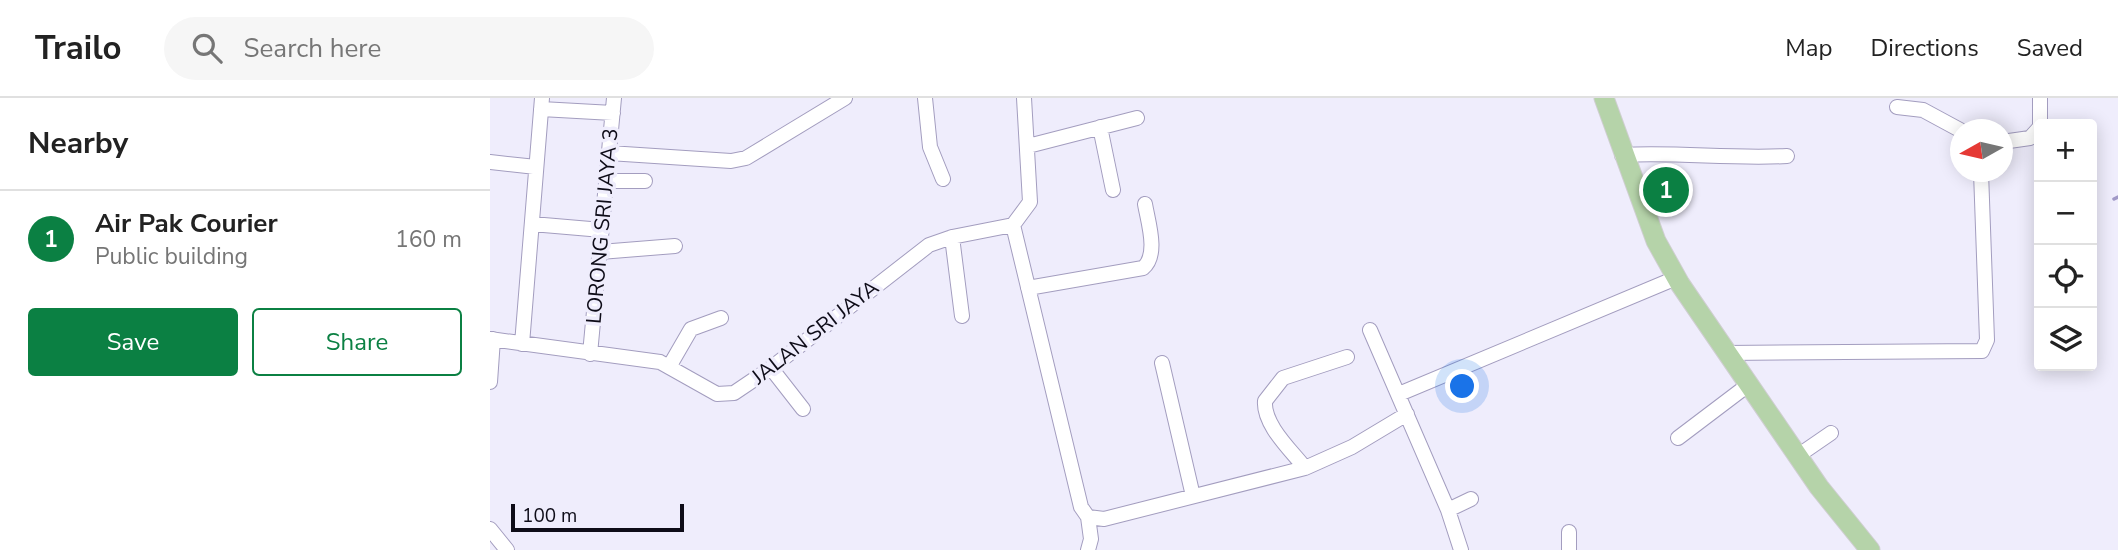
<!DOCTYPE html>
<html lang="en">
<head>
<meta charset="utf-8">
<style>
  :root { --surface:#fff; --page:#f6f6f6; --text:#222; --muted:#767676; --line:#e0e0e0; --accent:#0b8043 }
  body { margin:0; font-family:"Nunito Sans",sans-serif; background:var(--page); color:var(--text) }
  .controls { position:absolute; right:21px; top:21px; display:grid; overflow:hidden; border-radius:7px; box-shadow:0 4px 18px #0003 }
  .controls button { width:63px; height:63px; display:grid; place-items:center; padding:0; border:0; border-bottom:2px solid var(--line); background:var(--surface); color:var(--text); font:35px sans-serif }
  .compass { position:absolute; left:1460px; top:21px; width:63px; height:63px; border-radius:50%; background:var(--surface); box-shadow:0 4px 18px #0003; rotate:262deg }
  .scale { position:absolute; left:21px; bottom:18px; width:173px; box-sizing:border-box; padding-left:7px; border:4px solid #0e0c18; border-top:0; font-size:19px; line-height:24px; white-space:nowrap; color:#0e0c18; -webkit-text-stroke:5px #efedfc; paint-order:stroke }
  .you { position:absolute; left:973px; top:289px; width:24px; height:24px; margin:-18px; border:5px solid #fff; border-radius:50%; background:#1a73e8; box-shadow:0 0 0 10px #1a73e833 }
  .badge { display:grid; place-items:center; width:46px; height:46px; border-radius:50%; background:var(--accent); color:#fff; font-size:23px; font-weight:700 }
  .pin { position:absolute; translate:-50% -50%; border:4px solid #fff; box-shadow:0 2px 7px #0006 }
  .list { margin:0; padding:0; list-style:none }
  h2 { display:flex; justify-content:space-between; align-items:center; height:91px; margin:0; padding:0 28px; font-size:30px }
  h2 small { font-size:23px; font-weight:400; color:var(--muted) }
  .list li { display:grid; grid-template-columns:46px 1fr auto; gap:21px; align-items:center; box-sizing:border-box; height:98px; padding:0 28px; border-top:2px solid var(--line) }
  .list b { display:block; font-size:26px; white-space:nowrap }
  .list p { margin:0; font-size:23px; white-space:nowrap; color:var(--muted) }
  .list em { font-size:23px; font-style:normal; color:var(--muted) }
  .actions { display:flex; gap:14px; padding:21px 28px }
  .actions a { flex:1; padding:16px 0; border:2px solid var(--accent); border-radius:7px; text-align:center; font-size:24px; color:var(--accent) }
  .actions .main { background:var(--accent); color:#fff }
  .icon { flex:none; width:38px; height:38px; fill:none; stroke:currentColor; stroke-width:2; stroke-linecap:round; stroke-linejoin:round }
  .map { position:relative; flex:none; width:1628px; height:452px; overflow:hidden }
  header { display:flex; align-items:center; gap:42px; box-sizing:border-box; height:98px; padding:0 35px; background:var(--surface); border-bottom:2px solid var(--line) }
  header strong { font-size:33px }
  nav { display:flex; gap:38px; margin-inline-start:auto; font-size:24px }
  .search { width:490px; height:63px; background:var(--page); display:flex; align-items:center; gap:18px; box-sizing:border-box; padding:0 24px; border-radius:38px; color:var(--muted); font-size:26px }
  main { display:flex }
  aside { flex:1; background:var(--surface) }
  .map>svg:first-child { display:block }
</style>
</head>
<body>
<header>
<strong>Trailo</strong>
<div class="search"><svg class="icon" aria-label="search" viewBox="0 0 24 24"><circle cx="10" cy="10" r="6"/><path d="M15 15l6 6"/></svg>Search here</div>
<nav><a>Map</a><a>Directions</a><a>Saved</a></nav>
</header>
<main>
<aside>
<h2>Nearby<small></small></h2>
<ul class="list">
<li><span class="badge">1</span><div><b>Air Pak Courier</b><p>Public building</p></div><em>160 m</em></li>
</ul>
<div class="actions"><a class="main">Save</a><a>Share</a></div>
</aside>
<div class="map">
<svg width="1628" height="452" viewBox="0 0 1628 452">
  <rect width="100%" height="100%" fill="#efedfc"/>
  <g fill="none" stroke-linecap="round" stroke-linejoin="round">
    <path stroke="#a199c7" stroke-width="3.5" d="M1624 101 1628 99"/>
    <g stroke="#a39dbf" stroke-width="16">
      <path id="minor" d="M435 0 440 49 453 81
        M1550 0V26
        M1407 9 1433 12 1470 32
        M51 11 123 15
        M610 29 623 92
        M1512 44 1540 40 1549 30
        M538 48 647 20
        M119 55 241 63 256 60 355 0
        M1132 57C1188 54 1242 61 1297 58
        M0 64 46 69
        M116 83H155
        M42 126 112 132
        M523 127 591 409 598 419 614 421 815 370 862 349 917 316
        M523 127 540 104 534 0
        M462 139 472 218
        M110 154 185 148
        M538 190 653 170C669 157 658 124 655 106
        M880 232 958 412 971 452
        M0 241 170 264 227 296 244 295 281 270 439 147 462 139 523 127
        M32 246 52 0
        M1236 255 1492 253 1497 242 1491 74
        M100 256 124 0
        M672 265 703 398
        M179 269 201 231 231 220
        M281 270 313 311
        M0 284 3 241
        M909 296 1186 180
        M1188 340 1258 287
        M1309 357 1341 335
        M815 370C802 353 773 327 775 303L793 280 857 259
        M958 412 981 401
        M598 419 601 441 598 452
        M0 431 17 452
        M1079 452V434"/>
    </g>
    <g stroke="#cfced1" stroke-width="21">
      <path id="major" d="M1114 0 1166 143 1190 186 1329 389 1380 452"/>
    </g>
    <use href="#minor" stroke="#fff" stroke-width="14"/>
    <use href="#major" stroke="#b5d3a9" stroke-width="19"/>
  </g>
  <g text-anchor="middle" dominant-baseline="central" stroke-width="7" stroke-linejoin="round" paint-order="stroke">
    <g font-size="21" fill="#0e0c18" stroke="#efedfc">
      <text transform="translate(112 128) rotate(-85)">LORONG SRI JAYA 3</text>
      <text transform="translate(325 234) rotate(-38)">JALAN SRI JAYA</text>
    </g>
  </g>
</svg>
<div class="controls">
<button>+</button>
<button>−</button>
<button><svg class="icon" aria-label="locate" viewBox="0 0 24 24"><circle cx="12" cy="12" r="6"/><path d="M12 2v4M12 18v4M2 12h4M18 12h4"/></svg></button>
<button><svg class="icon" aria-label="layers" viewBox="0 0 24 24"><path d="M12 4l9 5-9 5-9-5zM3 14l9 5 9-5"/></svg></button>
</div>
<svg class="compass" viewBox="-18 -18 36 36"><path d="M0-13l5 13h-10z" fill="#e53935"/><path d="M0 13l5-13h-10z" fill="#767676"/></svg>
<div class="scale">100 m</div>
<div class="you"></div>
<div class="pin badge" style="left:1176px;top:92px">1</div>
</div>
</main>
</body>
</html>
